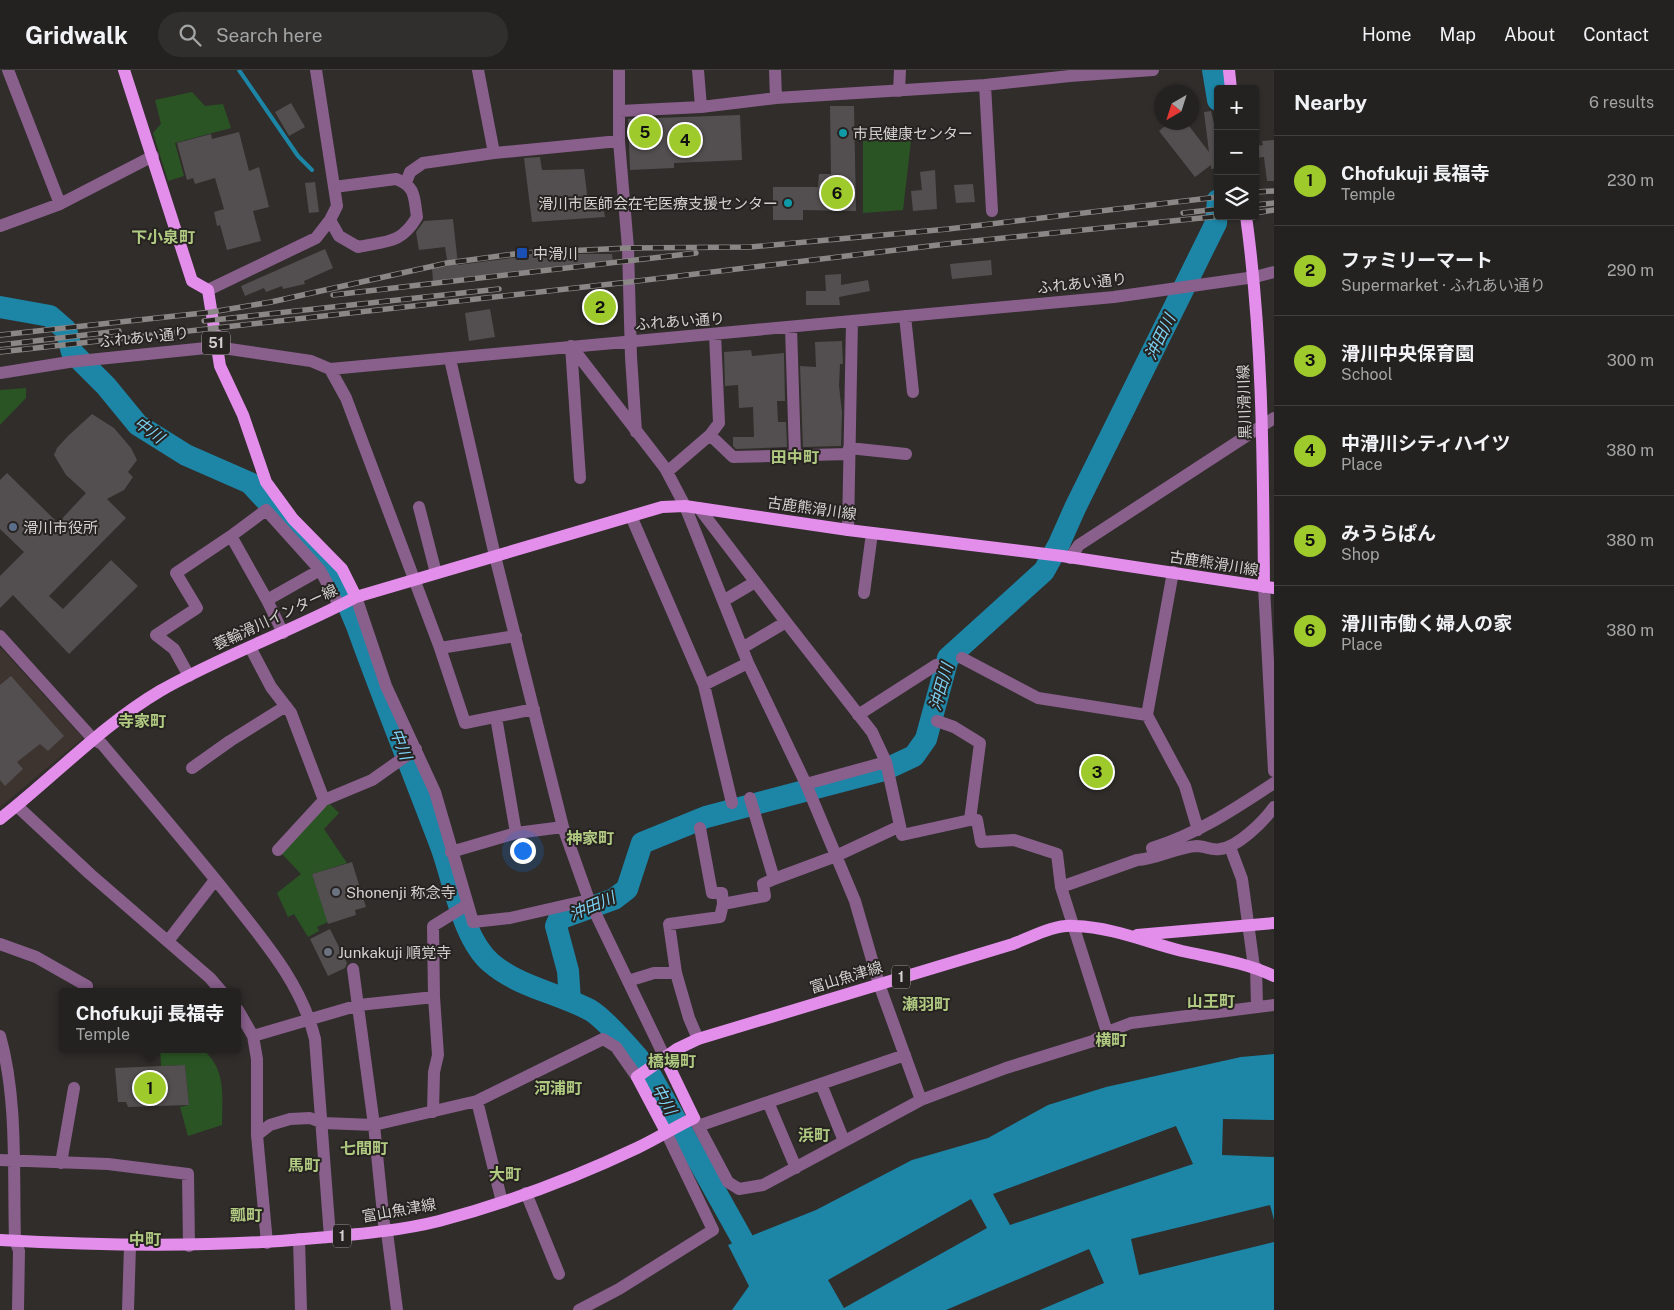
<!DOCTYPE html>
<html lang="en">
<head>
<meta charset="utf-8">
<style>
  :root { --surface:#242220; --page:#302f2d; --text:#f1f3f6; --muted:#a3a4a5; --line:#413f3e; --accent:#9fca2c }
  body { margin:0; font-family:"Public Sans","Noto Sans JP",sans-serif; background:var(--page); color:var(--text) }
  .controls { position:absolute; right:15px; top:15px; display:grid; overflow:hidden; border-radius:5px; box-shadow:0 1px 4px #0004 }
  .controls button { width:45px; height:45px; display:grid; place-items:center; padding:0; border:0; border-bottom:1px solid var(--line); background:var(--surface); color:var(--text); font:25px sans-serif }
  .compass { position:absolute; left:1154px; top:15px; width:45px; height:45px; border-radius:50%; background:var(--surface); box-shadow:0 1px 4px #0004; rotate:219deg }
  .you { position:absolute; left:522px; top:780px; width:18px; height:18px; margin:-12px; border:4px solid #fff; border-radius:50%; background:#1a73e8; box-shadow:0 0 0 8px #1a73e833 }
  .badge { display:grid; place-items:center; width:32px; height:32px; border-radius:50%; background:var(--accent); color:#111; font-size:16px; font-weight:700 }
  .pin { position:absolute; translate:-50% -50%; border:2px solid #fff; box-shadow:0 1px 5px #0006 }
  .popup { position:absolute; left:59px; top:918px; width:182px; height:65px; box-sizing:border-box; display:grid; place-content:center; border-radius:5px; background:var(--surface); filter:drop-shadow(0 1px 4px #0005); font-size:16px; white-space:nowrap; color:var(--muted) }
  .popup b { font-size:19px; color:var(--text) }
  .popup::after { content:''; position:absolute; left:50%; top:100%; margin-left:-10px; border:10px solid transparent; border-top-color:var(--surface) }
  .list { margin:0; padding:0; list-style:none }
  h2 { display:flex; justify-content:space-between; align-items:center; height:65px; margin:0; padding:0 20px; font-size:21px }
  h2 small { font-size:16px; font-weight:400; color:var(--muted) }
  .list li { display:grid; grid-template-columns:32px 1fr auto; gap:15px; align-items:center; box-sizing:border-box; height:90px; padding:0 20px; border-top:1px solid var(--line) }
  .list b { display:block; font-size:19px; white-space:nowrap }
  .list p { margin:0; font-size:16px; white-space:nowrap; color:var(--muted) }
  .list em { font-size:16px; font-style:normal; color:var(--muted) }
  .icon { flex:none; width:28px; height:28px; fill:none; stroke:currentColor; stroke-width:2; stroke-linecap:round; stroke-linejoin:round }
  .map { position:relative; flex:none; width:1274px; height:1240px; overflow:hidden }
  header { display:flex; align-items:center; gap:30px; box-sizing:border-box; height:70px; padding:0 25px; background:var(--surface); border-bottom:1px solid var(--line) }
  header strong { font-size:24px }
  nav { display:flex; gap:28px; margin-inline-start:auto; font-size:18px }
  .search { width:350px; height:45px; background:var(--page); display:flex; align-items:center; gap:12px; box-sizing:border-box; padding:0 18px; border-radius:28px; color:var(--muted); font-size:19px }
  main { display:flex }
  aside { flex:1; background:var(--surface) }
  .map>svg:first-child { display:block }
</style>
</head>
<body>
<header>
<strong>Gridwalk</strong>
<div class="search"><svg class="icon" aria-label="search" viewBox="0 0 24 24"><circle cx="10" cy="10" r="6"/><path d="M15 15l6 6"/></svg>Search here</div>
<nav><a>Home</a><a>Map</a><a>About</a><a>Contact</a></nav>
</header>
<main>
<div class="map">
<svg width="1274" height="1240" viewBox="0 0 1274 1240">
  <rect width="100%" height="100%" fill="#302d2b"/>
  <path fill="#3d342f" d="M0 577 83 668 0 737Z"/>
  <path fill="#2b5424" d="M192 22 205 36 223 34 231 58 175 73 184 106 168 111 153 63 161 54 155 30Z
    M863 71H911L903 140 863 143Z
    M26 318V328L0 355V320Z
    M329 733 339 743 324 759 347 793 312 804 328 852 317 857 319 861 308 867 294 844 288 847 277 823 301 804 280 782Z
    M160 979H202C227 999 222 1026 222 1055L188 1066 180 1037 189 1035 185 995 161 996Z"/>
  <path fill="#1d85a6" d="M1274 984V1240H732L749 1216 728 1175 816 1140 912 1090 988 1068 1048 1035 1106 1017 1241 987Z"/>
  <path fill="#302d2b" d="M1223 1049 1274 1050V1087L1222 1085Z
    M1176 1056 1193 1094 1010 1155 993 1124Z
    M971 1129 987 1158 844 1238 828 1210Z
    M1270 1135 1274 1150V1172L1139 1205 1131 1169Z
    M1089 1179 1104 1213 1040 1240H946Z"/>
  <g fill="none" stroke-linecap="round" stroke-linejoin="round">
    <path stroke="#1d85a6" stroke-width="4" d="M239 0 298 86 312 100"/>
    <path stroke="#1d85a6" stroke-width="22" d="M1213 0 1218 30
      M0 237 50 246 66 260 72 282 106 316 138 355 186 385 250 413 329 499 344 525 357 556C384 631 414 705 442 779 454 813 463 869 491 893 519 917 558 923 590 940 604 948 635 984 646 997L742 1169
      M570 931 568 901 556 856 559 849 614 829 627 819 642 773 706 747 884 700 914 686 926 669 948 588 1044 501 1059 474 1075 438 1216 153 1218 130"/>
  </g>
  <path fill="#534f51" d="M291 33 305 57 289 66 275 42Z
    M830 36H854L856 141 803 140V150H773V117H818L819 104H831Z
    M1211 41 1218 70V98L1211 99V95L1195 107 1159 61 1170 52H1186L1209 82 1204 42Z
    M740 45 742 90 674 93V98L630 100 628 49Z
    M239 62 249 101 259 97 269 137 253 141 261 171 227 180 220 155 217 156 214 142 224 139 215 108 195 114 193 108 187 110 177 73 211 64 212 69Z
    M1274 70V111H1267L1264 87 1255 88V76L1263 75 1262 71Z
    M540 87 542 100 584 99 588 132 602 131 605 147 532 152 524 88Z
    M935 100 937 139 913 141 911 121 922 120 920 102Z
    M315 112 319 142 309 143 305 113Z
    M973 114 975 132 956 133 954 115Z
    M453 149 458 195 542 184H612L613 191 433 211 432 198 448 196 445 177 419 180 416 162 424 151Z
    M325 179 333 198 304 211 305 214 283 219 282 216 266 222 264 218 245 226 241 216Z
    M991 190 992 205 952 209 950 194Z
    M841 204V215L868 210 870 221 839 227 840 235H806V221H826L825 205Z
    M609 221 612 251 591 254 588 224Z
    M490 239 495 267 469 271 465 243Z
    M842 271 843 294H840L839 316 842 342 841 376 803 377 800 296 816 297 815 272Z
    M751 280 752 286 784 283 785 331H777L778 352H786L787 377 736 379 733 376V367H754L753 337 739 338 738 315 725 316 724 282Z
    M92 344 114 358 131 378 137 390 128 402 133 407 124 420 107 429 126 448 49 526 63 539 111 490 138 516 69 584 13 525 0 538V506L24 482 0 459V410L7 403 58 453 86 423 66 405 54 385 57 378 68 366Z
    M11 606 64 666 48 681 40 674 17 692 23 699 5 716 0 710V615Z
    M352 792 366 837 355 840 356 845 328 854 312 804Z
    M330 859 347 893 345 898 328 906 310 869Z
    M185 995 189 1035 128 1037 126 1032H118L115 998Z"/>
  <g fill="none" stroke-linecap="round" stroke-linejoin="round">
    <path stroke="#895f8c" stroke-width="12" d="M8 0 60 134
      M478 0 494 83
      M619 0V71L628 178 631 287 636 362
      M698 0 701 37
      M775 0 776 28
      M985 15 992 141
      M899 21 900 0
      M620 41 701 37 776 28 985 15 1070 6 1153 0
      M406 113 410 102 423 93 494 83 619 71
      M330 150 339 166 358 177C387 171 401 174 417 147 414 128 416 116 396 109L334 117
      M0 156 60 134 153 86
      M208 220 316 168 330 150 337 136 316 0
      M905 246 913 322
      M791 257 795 385
      M571 276 665 398 685 436 748 593 806 714 855 831 879 914 921 1030
      M571 276 580 408
      M450 289 495 486 563 757 589 830 665 988
      M330 299 346 328 440 578
      M0 303 69 292 216 277 311 291 330 299 1114 227 1255 207 1274 202
      M710 365 733 387 849 384
      M849 378 906 384
      M667 402 710 365 719 353 715 264
      M419 437 436 503
      M699 438 786 552
      M631 446 704 615 732 733
      M848 460 852 251
      M1070 488 1079 475 1274 348
      M1173 502 1147 645 1185 716 1198 760
      M1264 517 1274 701
      M864 523 872 463
      M356 527 386 616 435 722 473 852 510 848 589 830
      M267 530 231 466 266 440 320 500
      M723 531 755 512
      M283 563 267 530 320 500 339 535
      M0 566 93 669 102 674C144 724 186 773 227 824 262 869 301 912 315 969L330 1167
      M516 566 440 578 465 653 534 639
      M250 577 271 617 291 643 324 730 372 710 416 679
      M742 578 786 552 872 662 886 692 902 765 970 750
      M962 588 1038 628 1147 645
      M189 606 174 579 156 565 197 538 176 503 231 466
      M704 615 748 593
      M858 645 936 595
      M496 647 516 763 563 757
      M937 651 954 657 980 673 970 750H977L981 772 1014 770 1057 784 1061 817 1107 962
      M192 698 230 671 286 636
      M806 714 886 692
      M750 728 774 809 836 786 898 757
      M17 736 90 804 210 908 222 922
      M700 758 712 823H722L723 834
      M1230 777 1242 809 1254 897
      M278 780 324 730
      M451 782 516 763
      M1154 787 1152 778C1197 764 1235 739 1274 713
      M1061 817 1137 790C1157 789 1177 777 1197 776 1205 776 1212 781 1220 779 1238 777 1263 752 1274 737
      M168 871 215 810
      M0 874 36 887 87 916
      M1256 897 1257 937
      M353 899 374 1055 384 1154 387 1162 397 1240
      M676 903 689 948 698 969
      M628 911 654 903H676L669 854 720 847 723 834 765 826 763 814 774 809
      M238 940 253 966 257 989V1065L267 1173
      M0 966C18 1029 13 1105 15 1170L19 1181 18 1240
      M253 966 359 935 434 927
      M821 1014 844 1071
      M477 1031 502 1132
      M768 1032 796 1098
      M433 1042 434 1002 438 985 434 927 433 856 467 835
      M694 1048 728 1112 739 1119 763 1115 921 1030 1006 998 1093 971 1107 962 1131 953 1274 935
      M698 1056 905 985
      M257 1065 270 1055 290 1049 310 1048 323 1053 374 1055 477 1031 603 969 616 977 637 1007
      M0 1090 108 1094 188 1104 189 1176
      M61 1093 74 1018
      M526 1123 559 1204
      M299 1169 301 1240
      M128 1240 130 1176
      M579 1240 619 1219 713 1160 666 1062"/>
    <path stroke="#e48eec" stroke-width="12" d="M124 0 192 211 208 220 220 296 243 345 266 412 293 449 342 499 356 527
      M1229 0 1231 19
      M1246 146C1263 269 1263 393 1264 517
      M0 749C54 707 101 656 160 621 223 585 292 561 356 527L662 437 685 436 848 460 1062 486 1274 518
      M1137 865 1274 853
      M666 1062 637 1007 677 979 698 969 1013 874C1032 867 1054 854 1075 856 1111 857 1147 872 1182 881 1214 888 1244 892 1274 906
      M0 1170C106 1176 211 1178 316 1168 358 1164 399 1161 439 1151 507 1133 574 1108 637 1078 656 1069 675 1057 694 1048L665 988"/>
    <g stroke="#8a8786" stroke-width="5.5">
      <path id="rail" d="M1255 122 1274 121
        M1255 135 1274 133
        M1183 143 1218 139
        M1255 143 1274 140
        M333 225 696 183
        M204 251 499 219
        M0 265 212 242 271 232 447 193 522 183 628 178 750 177 948 159 1218 127
        M0 275 119 261
        M0 282 629 212 955 173 1221 146"/>
    </g>
    <use href="#rail" stroke="#262321" stroke-width="4" stroke-dasharray="11" stroke-linecap="butt"/>
  </g>
  <g fill="#0f9aa8" stroke="#262321" stroke-width="2">
    <circle cx="843" cy="63" r="5"/>
    <circle cx="788" cy="133" r="5"/>
  </g>
  <rect fill="#1a4fb4" stroke="#262321" stroke-width="2" x="516" y="177" width="12" height="12" rx="2.5"/>
  <circle fill="#5c6f8a" stroke="#262321" stroke-width="2" cx="13" cy="457" r="5"/>
  <g fill="#6b7280" stroke="#262321" stroke-width="2">
    <circle cx="336" cy="822" r="5"/>
    <circle cx="328" cy="882" r="5"/>
  </g>
  <g text-anchor="middle" dominant-baseline="central" stroke-width="4" stroke-linejoin="round" paint-order="stroke">
    <g fill="#262321" stroke="#9f9d9c" stroke-width="1">
      <rect x="202" y="261.5" width="28" height="23" rx="4"/>
      <rect x="892" y="895.5" width="18" height="23" rx="4"/>
      <rect x="333" y="1154.5" width="18" height="23" rx="4"/>
    </g>
    <g font-size="14" font-weight="bold" fill="#d3d1d0">
      <text x="216" y="273">51</text>
      <text x="901" y="907">1</text>
      <text x="342" y="1166">1</text>
    </g>
    <g font-size="15" fill="#d3d1d0" stroke="#262321" text-anchor="start">
      <text x="853" y="63">市民健康センター</text>
      <text x="778" y="133" text-anchor="end">滑川市医師会在宅医療支援センター</text>
      <text x="533" y="183">中滑川</text>
      <text x="23" y="457">滑川市役所</text>
      <text x="346" y="822">Shonenji 称念寺</text>
      <text x="338" y="882">Junkakuji 順覚寺</text>
    </g>
    <g font-size="15" fill="#d3d1d0" stroke="#262321">
      <text transform="translate(1082 213) rotate(-6)">ふれあい通り</text>
      <text transform="translate(680 251) rotate(-4)">ふれあい通り</text>
      <text transform="translate(144 267) rotate(-6)">ふれあい通り</text>
      <text transform="translate(1244 332) rotate(-92)">黒川滑川線</text>
      <text transform="translate(812 438) rotate(8)">古鹿熊滑川線</text>
      <text transform="translate(1214 493) rotate(9)">古鹿熊滑川線</text>
      <text transform="translate(275 547) rotate(-25)">蓑輪滑川インター線</text>
      <text transform="translate(846 907) rotate(-17)">富山魚津線</text>
      <text transform="translate(399 1140) rotate(-10)">富山魚津線</text>
    </g>
    <g font-size="16" font-weight="bold" fill="#b1ca82" stroke="#262321">
      <text x="163" y="167">下小泉町</text>
      <text x="795" y="387">田中町</text>
      <text x="142" y="651">寺家町</text>
      <text x="590" y="768">神家町</text>
      <text x="1211" y="931">山王町</text>
      <text x="926" y="934">瀬羽町</text>
      <text x="1111" y="970">横町</text>
      <text x="672" y="991">橋場町</text>
      <text x="558" y="1018">河浦町</text>
      <text x="814" y="1065">浜町</text>
      <text x="364" y="1078">七間町</text>
      <text x="304" y="1095">馬町</text>
      <text x="505" y="1104">大町</text>
      <text x="246" y="1145">瓢町</text>
      <text x="145" y="1169">中町</text>
    </g>
    <g font-size="16" font-style="italic" fill="#7dd1f3" stroke="#262321">
      <text transform="translate(1160 267) rotate(-64)">沖田川</text>
      <text transform="translate(149 360) rotate(36)">中川</text>
      <text transform="translate(941 617) rotate(-74)">沖田川</text>
      <text transform="translate(401 674) rotate(69)">中川</text>
      <text transform="translate(592 836) rotate(-23)">沖田川</text>
      <text transform="translate(664 1029) rotate(61)">中川</text>
    </g>
  </g>
</svg>
<div class="controls">
<button>+</button>
<button>−</button>
<button><svg class="icon" aria-label="layers" viewBox="0 0 24 24"><path d="M12 4l9 5-9 5-9-5zM3 14l9 5 9-5"/></svg></button>
</div>
<svg class="compass" viewBox="-18 -18 36 36"><path d="M0-13l5 13h-10z" fill="#e53935"/><path d="M0 13l5-13h-10z" fill="#a3a4a5"/></svg>
<div class="you"></div>
<div class="pin badge" style="left:150px;top:1018px">1</div>
<div class="popup"><b>Chofukuji 長福寺</b>Temple</div>
<div class="pin badge" style="left:600px;top:237px">2</div>
<div class="pin badge" style="left:1097px;top:702px">3</div>
<div class="pin badge" style="left:685px;top:70px">4</div>
<div class="pin badge" style="left:645px;top:62px">5</div>
<div class="pin badge" style="left:837px;top:123px">6</div>
</div>
<aside>
<h2>Nearby<small>6 results</small></h2>
<ul class="list">
<li><span class="badge">1</span><div><b>Chofukuji 長福寺</b><p>Temple</p></div><em>230 m</em></li>
<li><span class="badge">2</span><div><b>ファミリーマート</b><p>Supermarket · ふれあい通り</p></div><em>290 m</em></li>
<li><span class="badge">3</span><div><b>滑川中央保育園</b><p>School</p></div><em>300 m</em></li>
<li><span class="badge">4</span><div><b>中滑川シティハイツ</b><p>Place</p></div><em>380 m</em></li>
<li><span class="badge">5</span><div><b>みうらぱん</b><p>Shop</p></div><em>380 m</em></li>
<li><span class="badge">6</span><div><b>滑川市働く婦人の家</b><p>Place</p></div><em>380 m</em></li>
</ul>
</aside>
</main>
</body>
</html>
